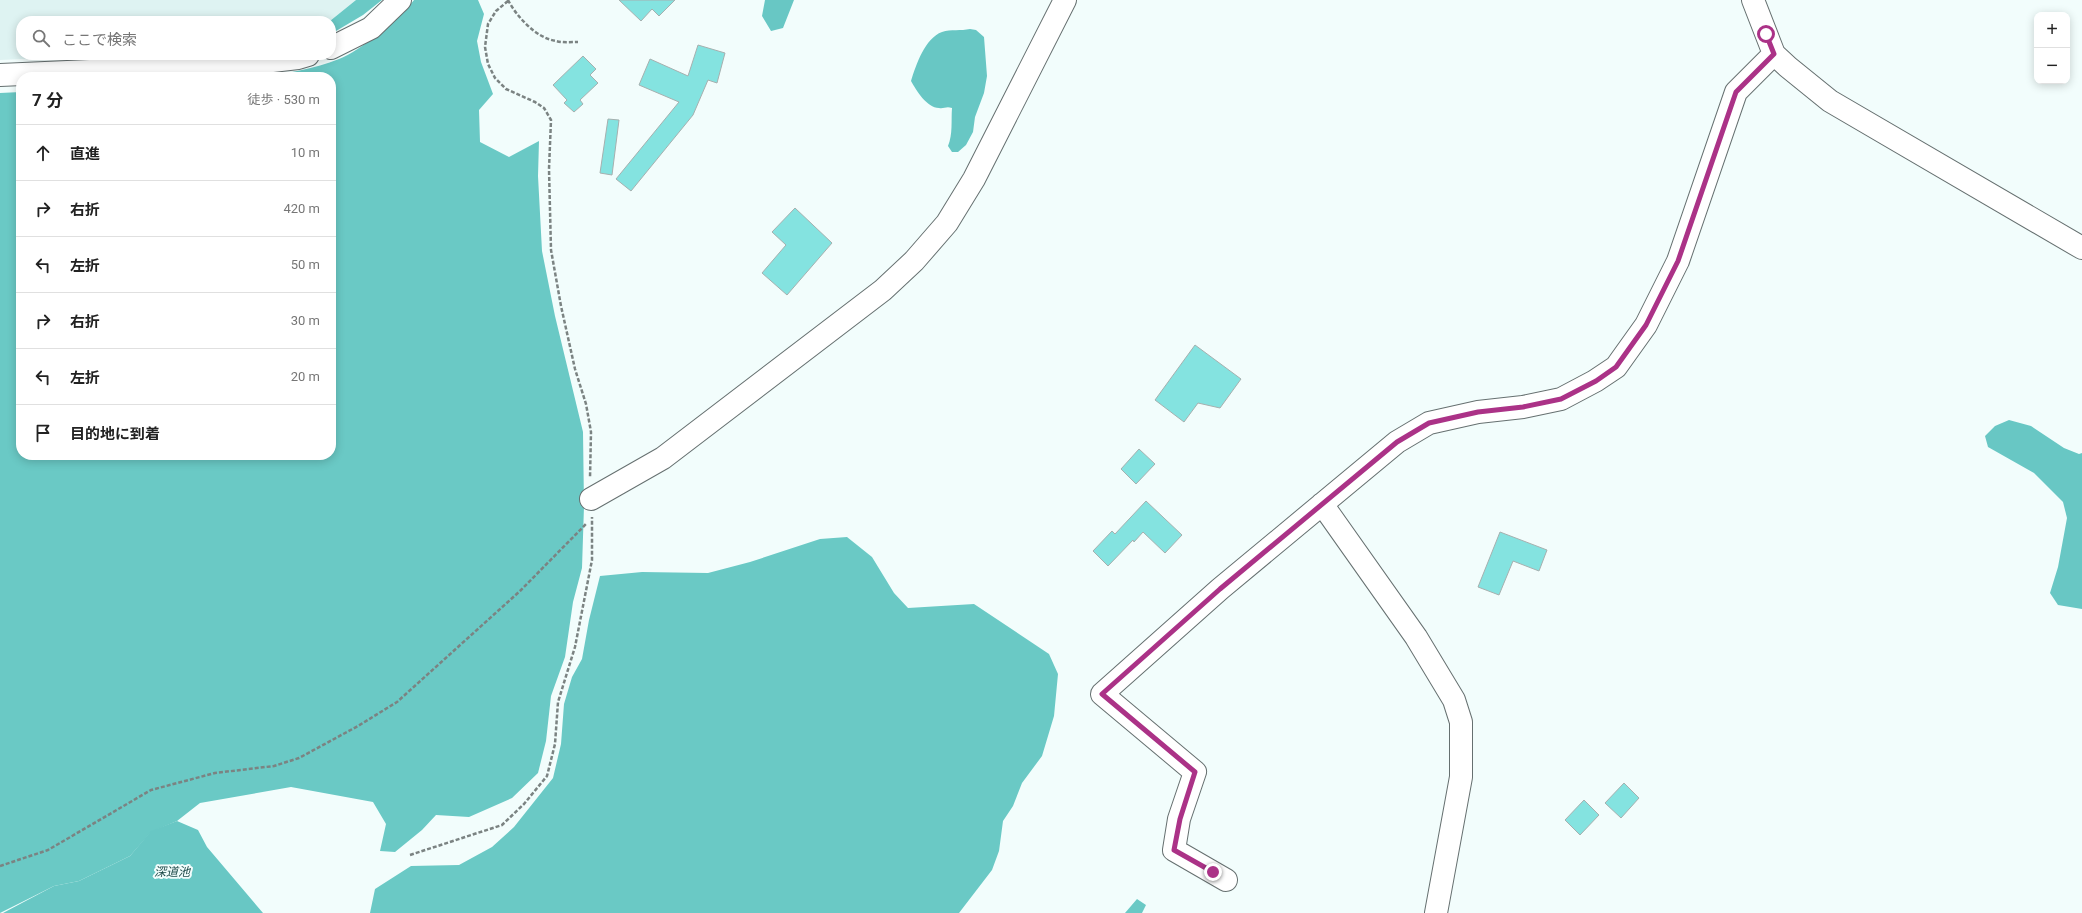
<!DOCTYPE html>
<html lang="ja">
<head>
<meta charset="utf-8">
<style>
  :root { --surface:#fff; --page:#f6f6f6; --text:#222; --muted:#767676; --line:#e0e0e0 }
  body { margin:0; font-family:Roboto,"Noto Sans JP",sans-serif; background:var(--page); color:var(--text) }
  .controls { position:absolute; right:12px; top:12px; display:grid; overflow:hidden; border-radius:8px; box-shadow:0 2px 10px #0003 }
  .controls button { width:36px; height:36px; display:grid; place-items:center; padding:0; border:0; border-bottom:1px solid var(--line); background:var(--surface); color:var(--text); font:20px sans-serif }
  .stop { position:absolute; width:12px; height:12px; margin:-9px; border:3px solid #ab3287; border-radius:50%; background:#fff }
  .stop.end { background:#ab3287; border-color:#fff; box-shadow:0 1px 4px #0008 }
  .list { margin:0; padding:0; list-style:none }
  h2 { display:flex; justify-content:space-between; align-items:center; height:52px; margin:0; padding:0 16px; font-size:17px }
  h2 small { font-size:13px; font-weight:400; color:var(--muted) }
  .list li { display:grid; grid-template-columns:26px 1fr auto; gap:12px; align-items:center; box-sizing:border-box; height:56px; padding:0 16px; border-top:1px solid var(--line) }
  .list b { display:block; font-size:15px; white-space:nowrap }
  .list em { font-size:13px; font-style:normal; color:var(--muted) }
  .icon { flex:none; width:22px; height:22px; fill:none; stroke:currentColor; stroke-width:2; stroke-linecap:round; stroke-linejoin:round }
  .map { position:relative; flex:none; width:2082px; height:913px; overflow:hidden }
  .search { position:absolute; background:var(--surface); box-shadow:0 2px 10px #0003; left:16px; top:16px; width:320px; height:44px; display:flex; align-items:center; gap:10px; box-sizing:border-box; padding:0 14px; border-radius:16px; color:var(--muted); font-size:15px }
  .panel { position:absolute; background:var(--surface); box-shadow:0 2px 10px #0003; left:16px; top:72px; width:320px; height:388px; border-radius:16px }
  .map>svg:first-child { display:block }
</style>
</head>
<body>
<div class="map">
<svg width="2082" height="913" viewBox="0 0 2082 913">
  <rect width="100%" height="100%" fill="#f2fdfc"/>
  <path fill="#def3f2" d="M0 0H356L330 21H21V55H111L0 60Z"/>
  <path fill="#6ac9c5" d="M356 0H382L363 15 331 34 330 21Z
    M414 0H478L484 14 477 41 481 62 493 94 479 110 480 142 509 157 539 141 538 176 542 251 555 316 583 432 584 506 582 568 573 602 565 657 551 696 546 741 538 773 512 798 469 817 436 815 422 830 395 852 380 851 386 824 373 802 291 787 200 803 177 821 151 832 130 856 79 881 54 886 0 913V93L21 92V455H331V77H261C288 73 314 69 339 59 360 51 400 18 414 0Z
    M847 537 872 557 894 593 908 608 974 604 1049 654 1058 674 1054 716 1042 756 1022 783 1013 806 1003 821 999 851 992 870 959 913H370L375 889 411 866 459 865 492 847 514 827 553 778 561 744 564 704 572 677 582 659 589 620 600 576 642 572 708 573 750 562 820 539Z
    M1137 899 1146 905 1142 913H1125Z"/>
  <path fill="#68c7c4" d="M765 0H794L783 28 771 31 762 16Z
    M970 29 976 30 984 37 987 76 984 93 975 117 973 132 966 145 958 152H952L948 146C953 134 951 121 952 108 946 106 944 109 939 108 927 108 916 90 911 81 916 65 925 38 942 32 951 29 961 31 970 29Z
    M2009 420 2031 426 2064 448 2079 454 2082 453V609L2058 605 2050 593 2058 567 2067 518 2063 502 2034 473 1988 447 1985 436 1995 426Z
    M177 821 198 830 207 847 263 913H3L54 886 79 881 130 856 151 831Z"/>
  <path fill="#84e3e0" stroke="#a6b0af" d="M619 0H675L659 16 652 9 641 21Z
    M698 45 725 53 717 83 708 80 693 115 631 191 616 179 679 102 639 85 650 59 688 76Z
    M583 56 596 69 590 75 598 83 580 100 583 104 574 112 564 103 567 100 553 85Z
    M608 119 619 120 612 175 600 173Z
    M795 208 832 243 787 295 762 273 786 245 772 232Z
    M1195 345 1241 379 1220 408 1198 403 1184 422 1155 400Z
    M1139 449 1155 464 1136 484 1121 469Z
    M1146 501 1182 535 1165 553 1143 532 1134 542 1133 540 1108 566 1093 551 1112 531 1115 534Z
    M1500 532 1547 550 1539 571 1513 561 1499 595 1478 587Z
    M1624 783 1639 798 1621 818 1605 803Z
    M1584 800 1599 815 1580 835 1565 820Z"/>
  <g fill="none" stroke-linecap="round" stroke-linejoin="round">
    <g stroke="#667070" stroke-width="24">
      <path id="minor" d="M1753 0 1774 54 1788 67 1830 101 2082 248
        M331 48 371 28 400 0
        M0 75 246 64 298 58 308 55
        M591 499 663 458 883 290 914 261 947 223 974 179 1065 0
        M1322 504 1416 637 1454 700 1461 722V777L1436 913
        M1226 880 1174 850 1179 819 1195 772 1102 694 1220 589 1397 442 1429 423 1478 412 1523 407 1561 399 1595 381 1616 367 1646 325 1678 261 1736 92 1774 54"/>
    </g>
    <path stroke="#7b8382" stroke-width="2.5" stroke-dasharray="4 2" stroke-linecap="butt" d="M508 0C517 17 536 38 556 41 563 43 571 42 578 42
      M508 1 496 11 488 24 485 47 488 64 495 78 506 89 535 102 544 108 551 120 549 169 551 250 561 306 575 369 586 404 591 432 590 478
      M410 855 502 825 524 804 547 776 555 744 558 702 575 647 592 560V517
      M0 866 48 850 151 790 215 773 274 766 299 758 358 726 397 702 520 591 587 523"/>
    <use href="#minor" stroke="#fff" stroke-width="22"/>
  </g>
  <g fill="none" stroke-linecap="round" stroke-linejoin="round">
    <path stroke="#ab3287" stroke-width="5" d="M1213 872 1174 850 1180 819 1195 772 1102 694 1220 589 1397 442 1429 423 1478 412 1523 407 1561 399 1596 381 1616 367 1646 325 1678 261 1736 92 1774 54 1766 34"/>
  </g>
  <g text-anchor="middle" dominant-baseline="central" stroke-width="4" stroke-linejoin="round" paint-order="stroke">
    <g font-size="12" font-style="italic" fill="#1d4948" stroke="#f2fdfc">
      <text x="172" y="872">深道池</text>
    </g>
  </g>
</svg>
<div class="controls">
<button>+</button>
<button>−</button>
</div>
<div class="stop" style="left:1766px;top:34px"></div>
<div class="stop end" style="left:1213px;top:872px"></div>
<div class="search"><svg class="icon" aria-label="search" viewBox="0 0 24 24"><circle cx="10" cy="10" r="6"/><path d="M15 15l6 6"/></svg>ここで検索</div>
<section class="panel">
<h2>7 分<small>徒歩 · 530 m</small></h2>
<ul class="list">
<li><svg class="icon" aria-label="ahead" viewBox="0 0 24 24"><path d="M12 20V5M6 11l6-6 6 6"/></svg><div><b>直進</b></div><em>10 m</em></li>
<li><svg class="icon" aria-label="right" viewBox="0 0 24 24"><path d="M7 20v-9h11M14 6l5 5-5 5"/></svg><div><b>右折</b></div><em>420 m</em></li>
<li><svg class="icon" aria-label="left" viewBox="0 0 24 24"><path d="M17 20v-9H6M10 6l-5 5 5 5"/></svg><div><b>左折</b></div><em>50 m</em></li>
<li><svg class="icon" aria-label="right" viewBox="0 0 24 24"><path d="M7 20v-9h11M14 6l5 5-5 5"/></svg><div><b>右折</b></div><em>30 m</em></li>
<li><svg class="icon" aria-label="left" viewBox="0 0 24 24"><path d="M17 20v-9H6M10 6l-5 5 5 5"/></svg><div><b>左折</b></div><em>20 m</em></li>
<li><svg class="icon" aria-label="arrive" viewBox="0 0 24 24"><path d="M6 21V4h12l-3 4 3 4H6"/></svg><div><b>目的地に到着</b></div></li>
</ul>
</section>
</div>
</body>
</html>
